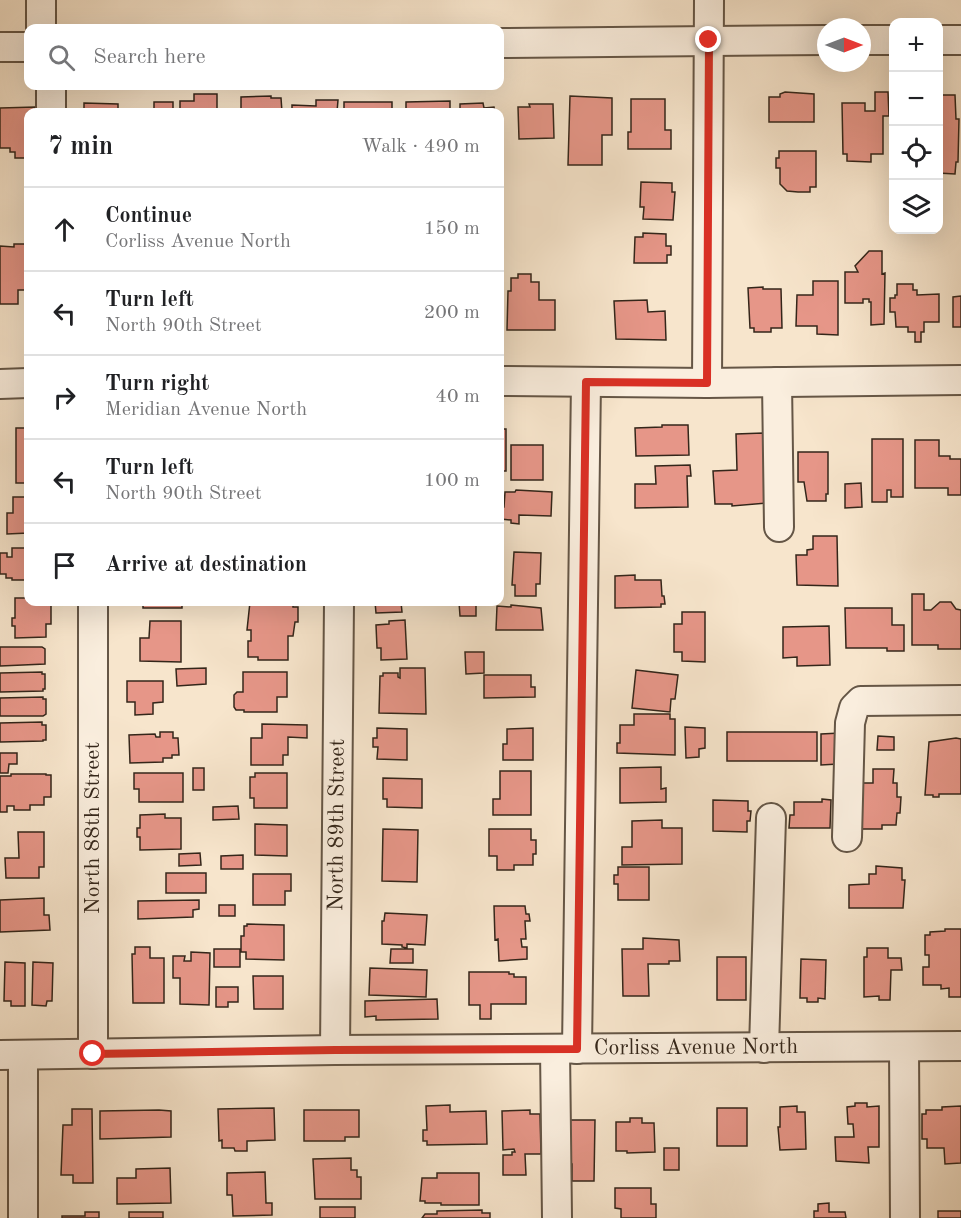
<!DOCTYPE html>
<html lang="en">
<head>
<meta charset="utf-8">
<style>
  :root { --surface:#fff; --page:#f6f6f6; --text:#202124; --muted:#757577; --line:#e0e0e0 }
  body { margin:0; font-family:"Old Standard TT",serif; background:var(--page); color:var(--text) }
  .controls { position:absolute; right:18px; top:18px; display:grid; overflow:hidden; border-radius:12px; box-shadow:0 6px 24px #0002 }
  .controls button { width:54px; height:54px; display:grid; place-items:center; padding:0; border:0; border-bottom:2px solid var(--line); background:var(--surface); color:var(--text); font:30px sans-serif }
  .compass { position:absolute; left:817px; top:18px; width:54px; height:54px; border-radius:50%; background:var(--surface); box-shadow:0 6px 24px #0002; rotate:90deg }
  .stop { position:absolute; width:18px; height:18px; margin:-14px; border:4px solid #d93025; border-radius:50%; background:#fff }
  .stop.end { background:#d93025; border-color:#fff; box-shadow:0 2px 6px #0008 }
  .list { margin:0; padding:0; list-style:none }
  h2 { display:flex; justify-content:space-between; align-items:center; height:78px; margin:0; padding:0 24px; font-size:26px }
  h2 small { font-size:20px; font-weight:400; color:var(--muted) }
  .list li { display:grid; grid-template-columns:39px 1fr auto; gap:18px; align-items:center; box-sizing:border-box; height:84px; padding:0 24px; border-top:2px solid var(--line) }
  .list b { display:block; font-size:22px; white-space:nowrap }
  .list p { margin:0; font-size:20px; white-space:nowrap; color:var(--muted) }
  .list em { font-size:20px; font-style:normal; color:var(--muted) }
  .icon { flex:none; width:33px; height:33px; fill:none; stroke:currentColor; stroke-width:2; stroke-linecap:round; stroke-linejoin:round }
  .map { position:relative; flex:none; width:961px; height:1218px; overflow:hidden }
  .search { position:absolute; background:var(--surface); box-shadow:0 6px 24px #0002; left:24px; top:24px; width:480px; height:66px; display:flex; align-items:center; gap:15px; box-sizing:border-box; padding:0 21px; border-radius:12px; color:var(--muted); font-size:22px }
  .panel { position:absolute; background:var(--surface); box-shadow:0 6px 24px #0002; left:24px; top:108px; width:480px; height:498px; border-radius:12px }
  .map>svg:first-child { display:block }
</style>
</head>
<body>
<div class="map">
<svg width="961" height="1218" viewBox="0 0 961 1218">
  <rect width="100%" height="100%" fill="#f7e5cc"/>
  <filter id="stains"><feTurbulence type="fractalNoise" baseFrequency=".00333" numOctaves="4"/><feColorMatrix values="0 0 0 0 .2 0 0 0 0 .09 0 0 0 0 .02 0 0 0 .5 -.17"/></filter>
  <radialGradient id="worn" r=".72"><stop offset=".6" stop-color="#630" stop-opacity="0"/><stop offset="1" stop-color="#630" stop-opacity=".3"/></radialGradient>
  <path fill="#e69688" stroke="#34261a" stroke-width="1.5" d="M785 92 814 94V122H769V97H780V94Z
    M875 92H888L889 116H883V154H871V162L847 161V154H843L842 103H865V111H875Z
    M194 94H217V112H180V101H194Z
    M938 95H955L956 119H959L958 162H956L955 174 938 173Z
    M271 96V98H281L282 112H241V97Z
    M570 96 612 98V135H602V165H568Z
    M631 99H665V130H671V149H628V132H631Z
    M316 100H338L337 112H292V105L316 106Z
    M450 101V112H406V102Z
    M154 102H173V112H140V109H154Z
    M344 102H392V112H344Z
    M84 103 118 104V112H84Z
    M483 103 484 108 494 107 495 112H460V104Z
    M529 104H553L554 138 519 139 518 107H530Z
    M35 107V112H28V158H15V152H10V148H0V108Z
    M779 151H816V187H810V192H798L787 191 780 184V168H776V158H779Z
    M641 182 672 183V192H675L673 220 643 219 644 207H640Z
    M643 233 666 234V246H671V255H667V263H634L635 237H643Z
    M14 244H27L28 248 26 290H18V304H0V246L14 247Z
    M869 251H882V274L885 273 884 324 871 325V302H869V299H863V303H845V272H858L855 266Z
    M518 274H531V282H539V300H555V330H507L508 291H511V278H518Z
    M813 281H838V335L817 334V326H796L797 295H813Z
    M897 284H913V290H917V295L939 294V322H924V332H921V342H915V332H908V327H896L895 312H890V298H895V295H897Z
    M763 287V289H781L782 328H771V332H754V328H750L748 288Z
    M961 296V327H953V297Z
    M647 300 648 312 665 311 666 340 616 339 614 301Z
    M662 425H688L689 455 636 456 635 428 662 427Z
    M16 428H28V483H16Z
    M500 429H506V471H500Z
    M763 433 766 503 732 506V504H715L713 471 737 470 736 434Z
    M872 439H903V497H891V490H887V502H872Z
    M915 440H939V456H950V459H961V495H948V488H915Z
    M511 445H543V480H511Z
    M798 452H828V494H826V501H807L804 482H798Z
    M690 465 691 476H687L688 507 635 508V484H656L655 466Z
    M861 483 862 507 845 508V484Z
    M516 490 552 492 551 516 519 515V524L511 523V520L501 519V507H504L505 492H515Z
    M13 497H28V533L7 534V513H13Z
    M813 536H837L838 586 797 585 796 555H807V550L813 549Z
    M12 548H28V580H12V578H6V574H0V553H7V557H12Z
    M514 552 541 553 540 584H536V596H515V585H512Z
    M635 575V580H661L662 596H664L665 604H661V607L615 608V576Z
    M912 594H924V610H931L940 602H951L956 609 961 610V649H938V645H912Z
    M15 598H28V602L51 603V624H46V637L15 638V626H12V618H15Z
    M143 602H182V608H143Z
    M250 602H293V607H298V622H295L293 636H288V660H258V657H248V641H251V630H247Z
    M375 602H401L402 612 376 613Z
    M459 602H476V616H460Z
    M511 605 541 608 543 630H496L497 606 511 607Z
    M845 608H892V625H904V651H887V648H846Z
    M682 612H705V662L682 661V652H674V624H682Z
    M405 620 407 659 381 660V648H377L376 625 389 624V621Z
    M150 621H181V662L140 661V638H149Z
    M829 626 830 665 797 666V657L783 658V627Z
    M0 647H42L45 649V664L0 666Z
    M465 652H484V673L466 674Z
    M206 668V684L177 686 176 669Z
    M400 668H425L426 714 379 713 380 676H383V673H398V677L400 678Z
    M636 670 678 675 675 699H671L670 712 632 708Z
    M42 672V674H45V689H43V691L0 692V673Z
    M243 672H287V697H277V712H244V710H236L234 707V695L237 692H243Z
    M484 675H531V687H535V697L484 698Z
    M127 681H163V702L153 703V714L135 715V702H127Z
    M43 697V699H46V714L43 716H0V698Z
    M634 714H670V719H675V755L617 753V743H620V725H634Z
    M42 722V725H46V740H43V741L0 742V723Z
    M262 724 307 725V738L288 737V755H283V765H251V738H262Z
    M685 727 705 728V748L699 749V757L686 758Z
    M377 728 407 729V760L377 759 378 747H373V738H377Z
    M533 728V760H503V744H507V729Z
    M160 732H173V738H178L179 755H172V758H163V762L130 763 129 735 155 734 156 737H160Z
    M727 732H817V761H727Z
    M840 733 838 764 821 765V734Z
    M878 736 894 737V750H877Z
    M956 738 961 739V794H939V797H933V795H925L929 742Z
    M0 753H17V764H9L8 773H0Z
    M661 767V789L666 788V802L620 803V768Z
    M193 768H204V790H193Z
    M873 769H894L893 783H897V797H901L900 813H897L896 825H882V829H857L858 783H873Z
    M500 771H531V815H493V799H500Z
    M134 773H183V802H139V789H134Z
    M255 773H287V808H254V798H250V777H255Z
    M11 774H46V775H51V797H44V805H30V810H14V806H7V812H0V776H11Z
    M383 778 422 779V808L387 807V799H383Z
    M822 799 831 800 830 828H789L790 815H794V802H822Z
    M713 800 748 801V811H751L750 821H747V832L713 831Z
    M238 806 239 819 213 820V807Z
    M165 814V818H181V849L140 850V837H137V828H140V815Z
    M662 820V828H682V864L622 865V847H632V821Z
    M255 824 287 825V856L255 855Z
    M383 829 418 830 417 882 382 881Z
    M489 829H531V840H536V854H533V865H514V870H497V856H489Z
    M18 832H44V867H39V878H6L5 858H19Z
    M200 853 201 865 179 866V854Z
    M243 855V869H221V856Z
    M876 866 902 868V880H905L903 908H849V885L869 884V874H876Z
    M618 867H649V900H618V884H614V875H618Z
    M166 873H206V893H166Z
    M253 874H291V891H285V905H253Z
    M44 898V915H49L50 930 0 932V900Z
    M199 900V909L193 910V917L138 919V901Z
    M219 905H235V916H219Z
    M494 906H525L526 914H529L530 921H525L526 939H521L522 947H527V959L499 961 498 939 495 940Z
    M385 913 427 915 425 945 407 944V948L402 947V945L382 944V921H384Z
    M247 924 284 925V960L246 959V952H241V936H244V926H247Z
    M945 929H961V997H949V988L941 989V985H923V967H929V955H925V935H930V932L945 931Z
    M643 938 679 940 680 961H669V964H648L649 996H623L622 949H643Z
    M135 947H150V958H164V1003H133L132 954H135Z
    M867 948H888V958H901L902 970H891L890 1000H879V996L864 997V957H867Z
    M214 949H240V967H214Z
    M391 949H413V963H390Z
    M191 952 210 953 209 1005 180 1004V978H173V956H185L184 961H191Z
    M717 957H746V1000H717Z
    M801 959 826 960 825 999 818 998V1002H807V998H800Z
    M5 962 25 963V1006H11V1001H4Z
    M33 962 53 963 52 1001H47L46 1006 32 1005Z
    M370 968 427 970 426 997 369 995Z
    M469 972H509V974H514V977H526V1004H491V1019H480V1005H469Z
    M253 976H283V1009H254Z
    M216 987H238V1002H228V1007H216Z
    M437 999 438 1019 376 1020V1016L365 1017V1001Z
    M855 1103H867V1107L879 1106V1147H868L869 1163 836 1161 835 1137H854L853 1124H848L847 1107 855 1106Z
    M450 1105V1112L486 1111 487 1144 427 1145V1141H423V1130H427L426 1106Z
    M797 1106V1112H805L806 1149 780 1150 778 1127H780V1107Z
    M961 1106V1163L945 1164 944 1148H927V1139H922V1114H926V1110H942V1107Z
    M274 1108 275 1140 247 1141V1151H235L234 1148H222V1140L219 1141 218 1109Z
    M717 1108H747V1146H717Z
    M72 1109H92L93 1183H73V1175H61L63 1125H72Z
    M159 1110 171 1111V1137L100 1139V1111Z
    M304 1110H359V1137H345V1141H304Z
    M530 1110V1114H540L541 1154H525L526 1175H503V1155H512V1152H515L514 1149 503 1150 502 1111Z
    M630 1118H642V1123H654L655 1152 627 1153V1151H616V1122H630Z
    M568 1120H595L594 1181H572V1164H568Z
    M664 1148H679V1170H664Z
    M351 1158V1170H357V1177H361V1199H315L313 1159Z
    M170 1168 171 1203 117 1204V1178H136V1169Z
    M265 1172 266 1203H272V1215L233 1216 232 1195H227V1173Z
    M437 1173H479V1205H441V1203H425V1201H420L422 1178H437Z
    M615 1188H651V1204H656V1218H621V1209L615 1208Z
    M829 1203V1212H845L846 1218H814V1211H818V1204Z
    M320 1207H355V1218H320Z
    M482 1210V1213H490V1218H422L425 1214H437V1211Z
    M938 1211H961V1218H938Z
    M85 1212H99V1218H62V1216H85Z
    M129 1212H163V1218H129Z"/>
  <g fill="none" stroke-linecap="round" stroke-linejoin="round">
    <g stroke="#655646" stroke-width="32">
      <g id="minor">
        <path d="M41 28V0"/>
        <path d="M862 40H894"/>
        <path d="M938 40H961"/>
        <path d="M500 43 826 40"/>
        <path d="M0 47H28"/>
        <path d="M51 112V86"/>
        <path d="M500 381 707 383 961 380"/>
        <path d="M777 382 779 527"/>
        <path d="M707 383 709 0"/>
        <path d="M0 384 28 383"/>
        <path d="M93 602V1054"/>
        <path d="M847 837 850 723 854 708 861 701 961 700"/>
        <path d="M904 1047 905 1218"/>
        <path d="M764 1048 771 818"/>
        <path d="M555 1049 557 1218"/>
        <path d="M577 1049 586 382"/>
        <path id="s1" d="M335 1050 339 602"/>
        <path id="s2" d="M0 1055 335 1050 961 1046"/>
        <path d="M23 1055V1218"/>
      </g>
    </g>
    <use href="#minor" stroke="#faeede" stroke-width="28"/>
  </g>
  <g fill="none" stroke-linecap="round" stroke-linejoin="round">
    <path stroke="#d93025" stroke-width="8" d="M93 1054 335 1050 577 1049 586 382 707 383 709 40"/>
  </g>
  <g text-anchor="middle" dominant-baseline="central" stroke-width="5" stroke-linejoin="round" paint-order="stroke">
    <g font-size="22" fill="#34261a" stroke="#faeede">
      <text stroke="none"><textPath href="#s1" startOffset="225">North 89th Street</textPath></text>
      <text transform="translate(93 828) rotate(-90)">North 88th Street</text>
      <text stroke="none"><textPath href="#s2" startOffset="696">Corliss Avenue North</textPath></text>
    </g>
  </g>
  <rect width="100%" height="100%" filter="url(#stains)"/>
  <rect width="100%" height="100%" fill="url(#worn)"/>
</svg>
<div class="controls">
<button>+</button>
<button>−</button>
<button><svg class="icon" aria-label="locate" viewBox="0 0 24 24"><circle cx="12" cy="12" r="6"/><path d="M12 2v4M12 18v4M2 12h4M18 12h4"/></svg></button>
<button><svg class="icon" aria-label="layers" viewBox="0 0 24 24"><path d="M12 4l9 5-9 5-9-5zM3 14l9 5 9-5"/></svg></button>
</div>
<svg class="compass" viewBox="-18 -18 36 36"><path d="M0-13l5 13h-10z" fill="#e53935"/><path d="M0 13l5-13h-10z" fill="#757577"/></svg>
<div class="stop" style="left:93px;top:1054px"></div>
<div class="stop end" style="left:709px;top:40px"></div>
<div class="search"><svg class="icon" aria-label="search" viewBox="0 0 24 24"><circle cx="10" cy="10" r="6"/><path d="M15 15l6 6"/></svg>Search here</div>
<section class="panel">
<h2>7 min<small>Walk · 490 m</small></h2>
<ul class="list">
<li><svg class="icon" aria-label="ahead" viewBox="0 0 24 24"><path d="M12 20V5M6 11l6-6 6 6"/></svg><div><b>Continue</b><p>Corliss Avenue North</p></div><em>150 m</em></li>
<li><svg class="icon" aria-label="left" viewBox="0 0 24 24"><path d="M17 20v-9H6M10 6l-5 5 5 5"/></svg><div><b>Turn left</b><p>North 90th Street</p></div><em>200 m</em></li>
<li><svg class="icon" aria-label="right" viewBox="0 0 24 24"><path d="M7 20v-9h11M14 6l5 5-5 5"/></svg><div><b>Turn right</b><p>Meridian Avenue North</p></div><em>40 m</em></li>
<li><svg class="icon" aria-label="left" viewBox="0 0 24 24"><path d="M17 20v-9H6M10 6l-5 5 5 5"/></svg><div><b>Turn left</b><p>North 90th Street</p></div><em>100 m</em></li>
<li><svg class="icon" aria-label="arrive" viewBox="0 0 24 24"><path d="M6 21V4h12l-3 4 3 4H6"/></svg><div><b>Arrive at destination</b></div></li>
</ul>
</section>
</div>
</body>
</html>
